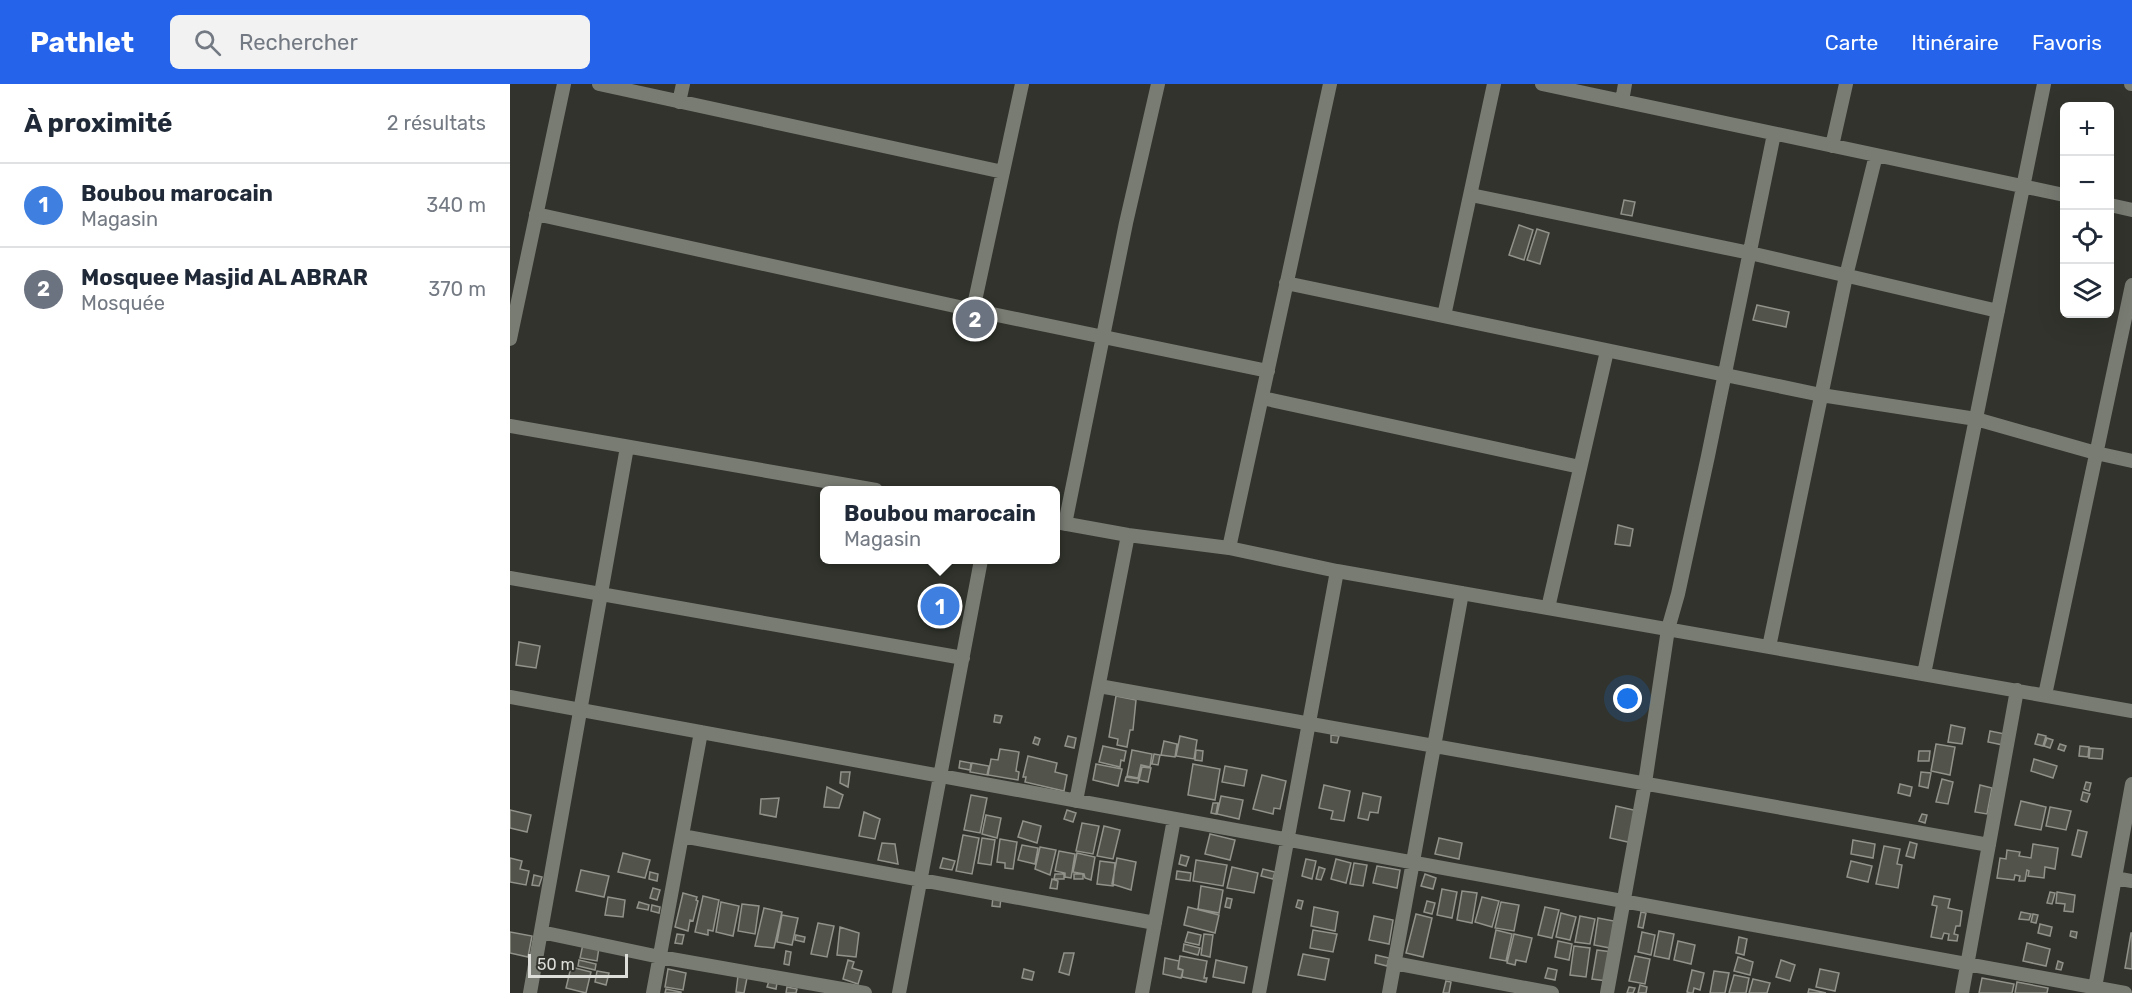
<!DOCTYPE html>
<html lang="fr">
<head>
<meta charset="utf-8">
<style>
  :root { --surface:#fff; --page:#f2f2f3; --text:#1f2937; --muted:#747a83; --line:#e0e1e3; --accent:#2563eb }
  body { margin:0; font-family:Rubik,sans-serif; background:var(--page); color:var(--text) }
  .controls { position:absolute; right:18px; top:18px; display:grid; overflow:hidden; border-radius:9px; box-shadow:0 6px 24px #0002 }
  .controls button { width:54px; height:54px; display:grid; place-items:center; padding:0; border:0; border-bottom:2px solid var(--line); background:var(--surface); color:var(--text); font:30px sans-serif }
  .scale { position:absolute; left:18px; bottom:15px; width:100px; box-sizing:border-box; padding-left:6px; border:3px solid #ddded9; border-top:0; font-size:16px; line-height:21px; white-space:nowrap; color:#ddded9; -webkit-text-stroke:4px #31332c; paint-order:stroke }
  .you { position:absolute; left:1118px; top:615px; width:21px; height:21px; margin:-15px; border:4px solid #fff; border-radius:50%; background:#1a73e8; box-shadow:0 0 0 9px #1a73e833 }
  .badge { display:grid; place-items:center; width:39px; height:39px; border-radius:50%; background:var(--accent); color:#fff; font-size:20px; font-weight:700 }
  .pin { position:absolute; translate:-50% -50%; border:3px solid #fff; box-shadow:0 2px 6px #0006 }
  .popup { position:absolute; left:310px; top:402px; width:240px; height:78px; box-sizing:border-box; display:grid; place-content:center; border-radius:9px; background:var(--surface); filter:drop-shadow(0 2px 4px #0005); font-size:20px; white-space:nowrap; color:var(--muted) }
  .popup b { font-size:22px; color:var(--text) }
  .popup::after { content:''; position:absolute; left:50%; top:100%; margin-left:-12px; border:12px solid transparent; border-top-color:var(--surface) }
  .list { margin:0; padding:0; list-style:none }
  h2 { display:flex; justify-content:space-between; align-items:center; height:78px; margin:0; padding:0 24px; font-size:26px }
  h2 small { font-size:20px; font-weight:400; color:var(--muted) }
  .list li { display:grid; grid-template-columns:39px 1fr auto; gap:18px; align-items:center; box-sizing:border-box; height:84px; padding:0 24px; border-top:2px solid var(--line) }
  .list b { display:block; font-size:22px; white-space:nowrap }
  .list p { margin:0; font-size:20px; white-space:nowrap; color:var(--muted) }
  .list em { font-size:20px; font-style:normal; color:var(--muted) }
  .icon { flex:none; width:33px; height:33px; fill:none; stroke:currentColor; stroke-width:2; stroke-linecap:round; stroke-linejoin:round }
  .map { position:relative; flex:none; width:1622px; height:909px; overflow:hidden }
  header { display:flex; align-items:center; gap:36px; box-sizing:border-box; height:84px; padding:0 30px; background:var(--accent); color:#fff }
  header strong { font-size:28px }
  nav { display:flex; gap:33px; margin-inline-start:auto; font-size:21px }
  .search { width:420px; height:54px; background:var(--page); display:flex; align-items:center; gap:15px; box-sizing:border-box; padding:0 21px; border-radius:9px; color:var(--muted); font-size:22px }
  main { display:flex }
  aside { flex:1; background:var(--surface) }
  .map>svg:first-child { display:block }
</style>
</head>
<body>
<header>
<strong>Pathlet</strong>
<div class="search"><svg class="icon" aria-label="search" viewBox="0 0 24 24"><circle cx="10" cy="10" r="6"/><path d="M15 15l6 6"/></svg>Rechercher</div>
<nav><a>Carte</a><a>Itinéraire</a><a>Favoris</a></nav>
</header>
<main>
<aside>
<h2>À proximité<small>2 résultats</small></h2>
<ul class="list">
<li><span class="badge" style="background:#3f7fe0">1</span><div><b>Boubou marocain</b><p>Magasin</p></div><em>340 m</em></li>
<li><span class="badge" style="background:#6b7280">2</span><div><b>Mosquee Masjid AL ABRAR</b><p>Mosquée</p></div><em>370 m</em></li>
</ul>
</aside>
<div class="map">
<svg width="1622" height="909" viewBox="0 0 1622 909">
  <rect width="100%" height="100%" fill="#31332c"/>
  <path fill="#52544c" stroke="#91938a" stroke-width="1.5" d="M1114 116 1125 118 1122 132 1111 130Z
    M1009 141 1023 146 1014 176 999 171Z
    M1027 145 1039 149 1030 180 1017 176Z
    M1247 221 1279 228 1276 243 1243 236Z
    M1108 441 1123 445 1120 462 1105 460Z
    M9 558 30 562 26 584 6 581Z
    M606 612 626 616 623 646H620L617 663 607 661 608 655 599 653Z
    M485 631 492 632 490 639 484 638Z
    M1441 641 1455 644 1452 660 1438 658Z
    M1480 647 1495 650 1493 661 1478 658Z
    M1528 650 1536 652 1533 662 1525 660Z
    M821 651 829 652 827 659 821 658Z
    M558 652 566 654 564 664 555 662Z
    M670 652 687 656 684 675 666 672Z
    M525 653 530 655 528 661 523 659Z
    M1537 654 1543 656 1540 664 1534 662Z
    M654 657 667 660 665 673 651 671Z
    M1426 660 1445 663 1440 691 1421 687Z
    M1550 660 1556 662 1554 667 1548 665Z
    M593 662 616 667 614 677 611 676 610 683 589 678Z
    M1570 662 1579 663 1578 673 1569 672Z
    M1580 664 1593 665 1592 675 1579 674Z
    M490 665 509 668 506 687 509 688 508 696 478 691 481 675 488 676Z
    M622 666 642 670 640 683 631 681 628 694 617 692Z
    M686 666 693 667 692 677 685 676Z
    M1409 667H1420L1419 677H1408Z
    M644 670 650 671 648 681 642 680Z
    M518 672 547 679 545 688 557 691 554 707 515 698 516 693H513Z
    M1524 675 1547 682 1543 694 1521 687Z
    M450 677 461 679 460 686 449 684Z
    M462 679 479 682 477 691 460 688Z
    M586 680 612 685 608 702 583 696Z
    M683 680 710 685 705 716 678 711Z
    M715 682 737 686 734 702 712 698Z
    M632 683 641 684 638 698 629 696Z
    M331 688H340L338 703 330 699Z
    M1411 688 1421 689 1418 704 1409 702Z
    M752 691 776 697 770 725 764 724 763 730 743 725Z
    M616 693 629 695 628 699 615 697Z
    M1432 695 1443 698 1438 720 1426 718Z
    M1576 698 1581 699 1579 707 1574 705Z
    M1390 700 1402 703 1400 712 1388 709Z
    M814 701 840 707 834 737 821 735 823 727 809 724Z
    M1470 701 1482 704 1477 730 1465 728Z
    M317 703 333 711 329 724 314 723Z
    M1573 708 1580 710 1577 718 1571 716Z
    M853 709 871 713 868 729 860 728 858 736 848 734Z
    M461 711 477 714 470 749 454 746Z
    M711 712 733 716 729 735 707 730Z
    M269 714 266 733 250 730 251 715Z
    M1511 717 1536 723 1531 746 1505 741Z
    M703 719H708L706 730 701 729Z
    M1106 722 1128 727 1122 759 1100 754Z
    M1540 723 1561 727 1556 746 1536 742Z
    M0 726 21 731 17 748 0 744Z
    M557 726 566 729 563 738 554 735Z
    M354 728 370 735 365 755 349 752Z
    M1412 730 1417 731 1415 739 1409 737Z
    M476 731 491 734 487 754 472 750Z
    M513 737 531 742 527 759 508 753Z
    M572 739 589 742 583 770 566 767Z
    M594 742 610 746 603 775 587 772Z
    M1568 746 1577 748 1571 773 1562 771Z
    M700 750 725 756 720 776 695 770Z
    M453 751 469 754 462 790 446 787Z
    M472 754 485 756 481 781 468 779Z
    M929 754 952 759 949 775 925 770Z
    M490 755 507 758 503 785 495 784V779L487 778Z
    M1343 756 1365 760 1363 774 1341 770Z
    M1400 758 1407 760 1404 774 1396 772Z
    M372 759 385 760 388 780 368 776Z
    M1523 760 1548 764 1545 785 1535 783 1534 794 1518 792 1519 787 1517 786 1515 797H1509L1510 792 1505 791 1504 796 1487 794 1490 774 1496 775 1497 766 1510 768 1509 772 1521 774Z
    M512 761 528 764 525 780 508 776Z
    M1374 762 1390 765 1387 780 1392 781 1388 804 1366 800Z
    M530 763 546 766 540 791 525 785Z
    M549 767 565 770 561 794 555 793V789L545 787Z
    M113 769 140 776 135 794 108 788Z
    M567 769 585 773 581 796 575 794 574 790 563 788Z
    M671 771 679 773 676 782 669 780Z
    M0 774 12 777 10 785 19 787 16 801 0 798Z
    M433 774 445 777 442 786 430 784Z
    M607 774 626 778 621 806 602 800Z
    M796 775 806 777 802 795 792 792Z
    M826 775 841 779 836 799 821 795Z
    M686 776 717 781 713 802 683 797Z
    M590 777 605 779 603 802 587 800Z
    M1341 777 1362 782 1358 798 1337 793Z
    M844 779 857 781 853 802 840 800Z
    M867 782 890 786 887 804 863 799Z
    M722 783 748 789 744 809 717 804Z
    M809 783 815 785 811 796 806 795Z
    M753 785 765 788 763 795 751 792Z
    M71 786 99 792 94 813 66 807Z
    M667 787 681 789 680 797 666 795Z
    M140 788 148 790 147 797 139 795Z
    M545 790H554V795H544Z
    M564 790H573V795H564Z
    M915 790 926 794 923 805 911 802Z
    M24 791 32 793 29 802 22 801Z
    M542 795 548 797 547 805 540 804Z
    M691 802 713 806 709 829 688 825Z
    M143 804 150 806 147 816 140 814Z
    M932 805 947 808 942 834 927 831Z
    M952 807 967 809 962 839 947 836Z
    M1540 808 1545 809 1542 820 1537 819Z
    M1547 808 1565 811 1563 828 1554 827 1555 820 1546 819Z
    M173 809 187 813 186 816 188 817 183 837 180 836 178 847 165 843Z
    M193 812 209 816 203 847 198 846V851L185 848Z
    M1424 812 1440 815 1438 824 1452 827 1450 842H1446L1444 850 1448 851 1447 857 1438 856 1439 850 1434 849 1432 855 1421 853 1427 822 1422 821Z
    M98 813 115 816 113 833 95 831Z
    M483 813 491 814 490 823 482 822Z
    M972 813 989 817 982 843 965 838Z
    M717 814 722 815 720 824 715 823Z
    M788 816 793 817 791 825 786 823Z
    M917 817 925 819 922 830 914 828Z
    M129 818 139 821 138 826 127 824Z
    M211 818 229 822 223 852 206 848Z
    M991 818 1009 821 1004 847 985 844Z
    M232 820 249 822 245 850 228 847Z
    M142 821 150 823 149 829 141 827Z
    M678 823 709 831 705 849 674 841Z
    M804 823 828 828 825 847 801 842Z
    M1035 823 1049 826 1042 854 1028 851Z
    M254 824 272 828 264 864 245 862Z
    M1131 828 1136 829 1133 844 1128 843Z
    M1511 828 1521 830 1519 836 1509 835Z
    M1051 829 1066 833 1060 856 1046 853Z
    M906 830 922 834 913 873 896 869Z
    M1523 830 1528 831 1526 839 1521 838Z
    M272 831 288 834 282 861 267 858Z
    M864 832 883 836 879 860 859 856Z
    M1070 832 1085 835 1080 860 1065 858Z
    M1088 834 1104 837 1100 864 1084 861Z
    M308 839 324 842 317 873 301 870Z
    M1530 840 1542 843 1540 852 1528 849Z
    M330 843 349 849 346 873 327 871Z
    M803 846 827 850 823 868 800 864Z
    M986 846 1002 850 996 877 980 874Z
    M1149 847 1164 850 1159 875 1144 872Z
    M1561 847 1567 848 1566 854 1560 852Z
    M0 848 22 852 18 873 0 869Z
    M678 848 691 851 689 861 675 858Z
    M1132 848 1145 851 1141 871 1128 868Z
    M1621 849H1622V885L1615 884Z
    M167 850 174 851 172 860 165 859Z
    M694 850 703 851 700 873 691 871Z
    M1004 850 1022 854 1016 878 1006 876 1005 881 997 879Z
    M286 851 295 853 294 858 285 856Z
    M1229 853 1237 855 1234 871 1226 869Z
    M1048 857 1062 860 1059 876 1045 873Z
    M1168 857 1185 861 1181 880 1164 876Z
    M1517 859 1540 865 1536 882 1513 877Z
    M73 860 89 863 87 877 70 874Z
    M674 860 690 864 688 871 673 867Z
    M1064 862 1080 864 1076 893 1060 891Z
    M1087 866 1102 868 1097 897 1082 895Z
    M276 867 281 868 279 881 274 880Z
    M554 869H564L559 891 549 888Z
    M793 870 819 875 815 896 788 891Z
    M866 871 879 874 877 882 865 879Z
    M670 872 697 877 694 894H697L696 898 672 893 673 886 668 884Z
    M1125 872 1140 875 1135 900 1119 897Z
    M1228 873 1243 878 1240 891 1224 887Z
    M655 874 669 877 668 885 673 886 671 894 653 890Z
    M69 876 86 880 85 886 68 882Z
    M338 876 344 878 342 884 352 887 348 900 333 895Z
    M706 876 737 883 734 899 703 893Z
    M1271 876 1285 881 1280 897 1266 893Z
    M1548 877 1553 879 1551 886 1546 885Z
    M61 883 81 888 76 909 56 904Z
    M1038 884 1047 886 1045 896 1035 894Z
    M158 885 176 889 173 906 155 903Z
    M514 885 524 888 522 896 512 894Z
    M1310 885 1329 889 1325 907 1306 903Z
    M1182 886 1194 889 1190 906 1184 904 1183 909H1180L1177 908Z
    M87 887 99 889 96 901 85 898Z
    M1204 887 1219 889 1215 909H1200Z
    M1224 891 1239 894 1236 909H1219Z
    M228 892 237 894 234 909 226 908Z
    M1472 894 1504 900 1502 909H1469Z
    M1243 895 1260 899 1257 909H1239Z
    M259 897 267 899 266 905 257 903Z
    M936 897 941 898 939 909H933Z
    M1507 898 1538 904 1537 909H1505Z
    M1130 901 1137 903 1136 909H1128Z
    M277 903 287 905 286 909H276Z
    M1119 903 1125 904 1123 909H1117Z
    M156 905 171 908V909H155Z
    M1299 905 1316 909H1298Z"/>
  <g fill="none" stroke-linecap="round" stroke-linejoin="round">
    <path stroke="#797c73" stroke-width="14" d="M89 0 493 88
      M1032 0 1554 111
      M1621 0H1622
      M1112 17 1115 0
      M169 18 173 0
      M1322 62 1336 0
      M961 111 1240 169 1488 227
      M1600 121 1622 126
      M26 130 463 226 758 287
      M776 199 1311 311 1466 335 1586 369 1622 377
      M463 226 512 0
      M934 232 984 0
      M0 255 54 0
      M752 314 1070 383
      M0 342 366 406
      M546 438 618 451 719 464 827 487 1622 627
      M555 440 616 139 648 0
      M719 464 820 0
      M0 494 453 574
      M1038 524 1097 267
      M1259 563 1336 192 1366 71
      M1414 590 1534 0
      M589 602 1479 761
      M1535 611 1622 201
      M0 613 1615 909
      M566 717 618 451
      M172 752 645 839
      M1605 794 1622 797
      M31 848 150 873 355 909
      M884 879 1042 909
      M20 909 117 363
      M143 909 191 648
      M389 909 471 476
      M632 909 664 735
      M749 909 827 487
      M879 909 952 509
      M1097 909 1135 699 1158 545 1168 510 1198 372 1264 50
      M1452 909 1507 606
      M1584 909 1622 700"/>
  </g>
</svg>
<div class="controls">
<button>+</button>
<button>−</button>
<button><svg class="icon" aria-label="locate" viewBox="0 0 24 24"><circle cx="12" cy="12" r="6"/><path d="M12 2v4M12 18v4M2 12h4M18 12h4"/></svg></button>
<button><svg class="icon" aria-label="layers" viewBox="0 0 24 24"><path d="M12 4l9 5-9 5-9-5zM3 14l9 5 9-5"/></svg></button>
</div>
<div class="scale">50 m</div>
<div class="you"></div>
<div class="pin badge" style="left:430px;top:522px;background:#3f7fe0">1</div>
<div class="popup"><b>Boubou marocain</b>Magasin</div>
<div class="pin badge" style="left:465px;top:235px;background:#6b7280">2</div>
</div>
</main>
</body>
</html>
